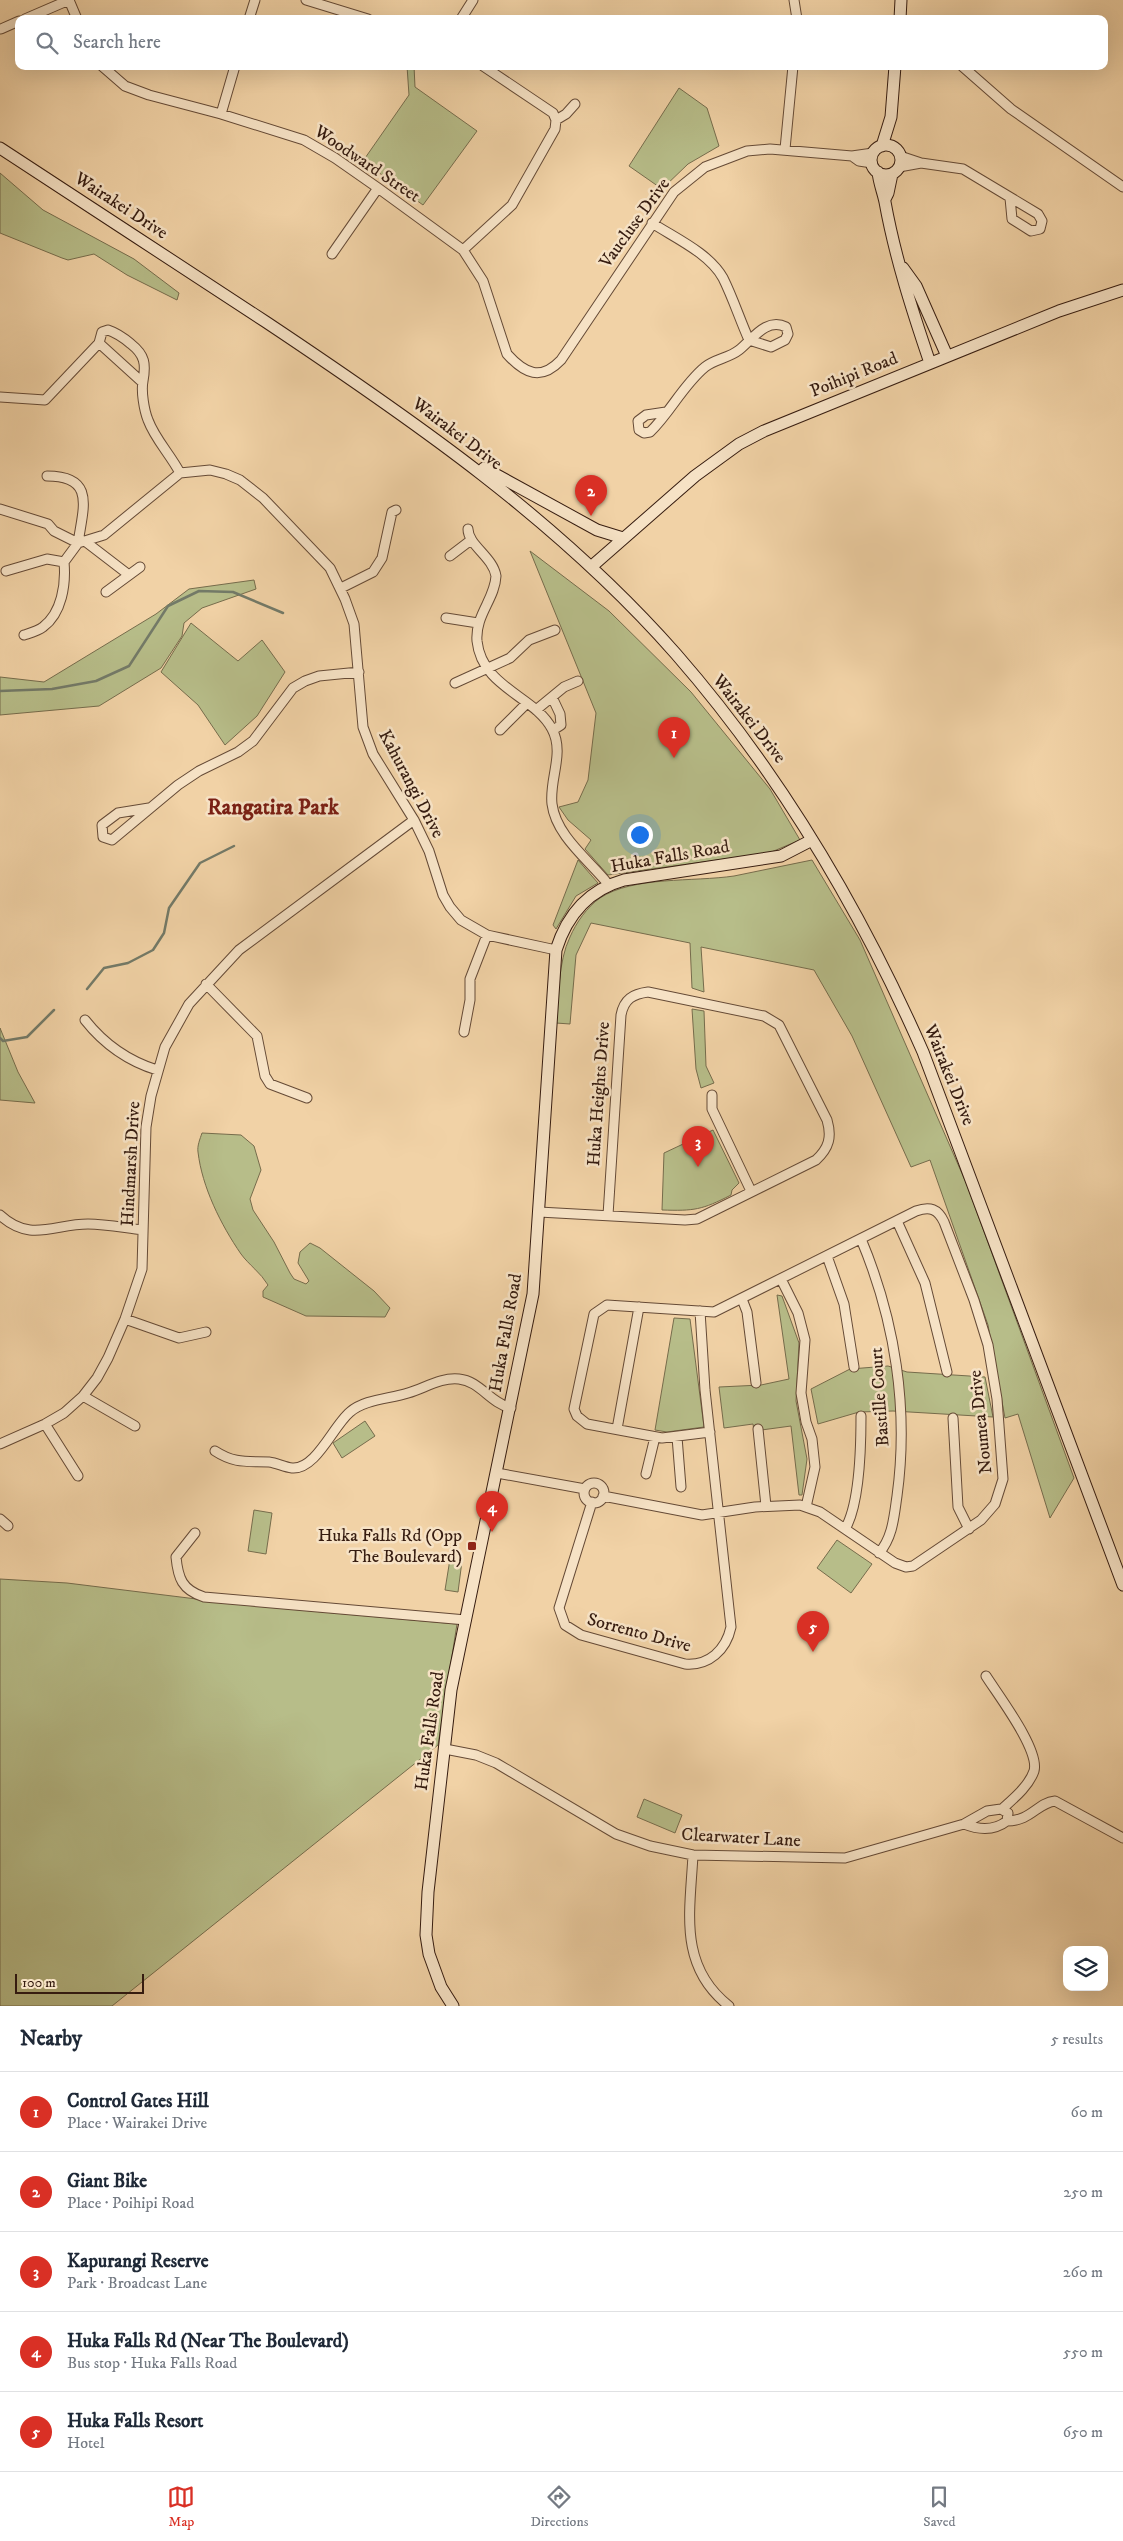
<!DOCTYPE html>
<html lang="en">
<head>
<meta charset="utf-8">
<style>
  :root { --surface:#fff; --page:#f2f2f3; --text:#1f2937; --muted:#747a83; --line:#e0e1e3; --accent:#d93025 }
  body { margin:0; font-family:"IM FELL DW Pica",serif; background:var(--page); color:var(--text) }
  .controls { position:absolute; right:15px; bottom:15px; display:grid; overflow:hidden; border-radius:10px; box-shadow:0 5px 20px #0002 }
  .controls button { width:45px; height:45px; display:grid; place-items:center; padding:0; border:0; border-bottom:1px solid var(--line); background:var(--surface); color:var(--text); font:25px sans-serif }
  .scale { position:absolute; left:15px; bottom:12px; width:129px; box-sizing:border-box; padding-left:5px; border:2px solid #361c10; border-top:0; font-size:14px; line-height:18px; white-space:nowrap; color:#361c10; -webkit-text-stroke:4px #f6e2c5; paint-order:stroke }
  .you { position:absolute; left:639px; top:834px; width:18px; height:18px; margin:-12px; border:4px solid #fff; border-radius:50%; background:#1a73e8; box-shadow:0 0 0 8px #1a73e833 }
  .badge { display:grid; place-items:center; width:32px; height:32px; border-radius:50%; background:var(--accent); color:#fff; font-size:16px; font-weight:700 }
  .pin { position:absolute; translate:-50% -41px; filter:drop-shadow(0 1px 2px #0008) }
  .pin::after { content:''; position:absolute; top:26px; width:18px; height:15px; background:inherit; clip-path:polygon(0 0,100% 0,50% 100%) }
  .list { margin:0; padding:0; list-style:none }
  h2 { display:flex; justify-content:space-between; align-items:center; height:65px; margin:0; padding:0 20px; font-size:21px }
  h2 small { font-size:16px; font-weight:400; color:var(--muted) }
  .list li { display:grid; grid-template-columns:32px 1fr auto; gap:15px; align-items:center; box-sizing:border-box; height:80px; padding:0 20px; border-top:1px solid var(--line) }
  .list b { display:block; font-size:19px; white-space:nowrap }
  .list p { margin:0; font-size:16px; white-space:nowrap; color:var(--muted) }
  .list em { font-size:16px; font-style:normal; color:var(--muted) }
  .icon { flex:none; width:28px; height:28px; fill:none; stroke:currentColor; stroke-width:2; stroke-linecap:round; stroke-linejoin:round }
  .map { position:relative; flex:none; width:1123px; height:2006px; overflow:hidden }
  .search { position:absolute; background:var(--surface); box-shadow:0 5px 20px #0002; left:15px; right:15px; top:15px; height:55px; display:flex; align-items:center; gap:12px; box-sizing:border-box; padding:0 18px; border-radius:10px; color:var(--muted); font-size:19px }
  .sheet { height:465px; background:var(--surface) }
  nav { display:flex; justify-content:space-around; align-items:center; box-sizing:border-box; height:70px; border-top:1px solid var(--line); background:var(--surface); font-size:14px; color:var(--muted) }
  nav a { display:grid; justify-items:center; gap:2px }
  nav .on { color:var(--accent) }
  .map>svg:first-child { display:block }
</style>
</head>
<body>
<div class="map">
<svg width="1123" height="2006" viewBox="0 0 1123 2006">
  <rect width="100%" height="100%" fill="#f1d2a6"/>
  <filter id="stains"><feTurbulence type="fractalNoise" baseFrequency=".004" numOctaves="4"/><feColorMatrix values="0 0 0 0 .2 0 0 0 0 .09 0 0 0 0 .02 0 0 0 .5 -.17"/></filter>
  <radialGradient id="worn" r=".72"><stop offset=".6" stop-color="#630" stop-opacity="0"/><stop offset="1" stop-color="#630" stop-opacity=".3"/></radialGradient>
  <path fill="#b7bd89" stroke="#766c4c" d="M407 66H414L415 87 477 131 423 205 363 161 409 95Z
    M679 88 707 108 719 146 688 164 662 189 629 166Z
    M0 173 43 210 134 259 179 293 177 300 127 275 94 254 68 260 62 258 0 233Z
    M530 551 609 611 691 692 770 789 800 840 769 853 608 875 585 849 591 840 568 820 559 807 578 802 588 780 596 713Z
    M254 580 256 589 202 608 184 623 182 636 161 668 99 706 0 715V677L44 682 156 614 189 589Z
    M191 623 238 661 262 640 285 672 257 716 225 745 198 705 161 672Z
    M578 860 598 883 576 896 556 929 553 925Z
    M812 860 860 940 967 1185 1074 1478 1050 1518 1018 1414 1005 1418 988 1325 930 1160 911 1167 852 1036 814 970 701 947 704 992 692 988 690 943 591 923 576 955 570 1024 556 1023C559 996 558 962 570 937 576 923 587 907 600 898 633 876 694 882 734 876 760 871 786 865 812 860Z
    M692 1009 704 1011 706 1066 714 1083 701 1088 696 1069Z
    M0 1028 18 1072 35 1103 0 1100Z
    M713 1130 739 1183 732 1190 731 1195C702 1210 694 1211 662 1210L664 1153Z
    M202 1133 241 1135 254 1146 261 1170 250 1199 253 1210 274 1242 290 1273 294 1279 306 1284 309 1281 298 1263 300 1252 310 1243 320 1248 374 1291 390 1308 385 1317 306 1316 263 1297V1291L268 1285C261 1273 249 1265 241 1254 221 1225 202 1187 198 1152 197 1146 200 1139 202 1133Z
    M777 1295 782 1296 799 1343 796 1401 807 1459 802 1495H799L791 1426 754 1431 753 1424 724 1428 719 1387 761 1385 789 1379Z
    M674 1318 690 1319 704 1427 667 1432 655 1430Z
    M888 1366 907 1372 985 1377 993 1417 893 1411 859 1412 818 1424 811 1389 850 1369Z
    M365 1421 375 1436 342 1458 333 1443Z
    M254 1510 272 1513 266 1554 248 1551Z
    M837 1540 872 1564 851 1593 817 1568Z
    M450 1559 462 1561 458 1592 445 1590Z
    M0 1579 67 1583 245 1605 457 1624 438 1745 112 2006H0Z
    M644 1799 682 1815 675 1833 637 1817Z"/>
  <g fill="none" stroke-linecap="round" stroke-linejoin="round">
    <path stroke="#737a68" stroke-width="2.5" d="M0 691 52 689 96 681 129 666 168 606 199 591 233 592 283 613
      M87 989 104 968 128 963 153 950 164 933 169 908 200 863 234 846
      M0 1038 3 1041 27 1037 54 1010"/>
    <g stroke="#654a36" stroke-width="11">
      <path id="street" d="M69 0 77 19
        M306 0 368 19
        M794 0 797 19
        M25 19 69 0
        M249 19 255 0
        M461 19 473 0
        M1 29 19 21
        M102 66 125 86 149 95 221 114 304 140 335 158 378 188 463 250 483 281 507 354C525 374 541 381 561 360L674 192 705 167 747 151 770 149 852 156 873 153
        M962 66 1011 109 1123 187
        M221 114 235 66
        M556 120 566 114 575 104
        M785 149 793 66
        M852 156 859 161 872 163
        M900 156 921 163
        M899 167 921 163 963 169 1038 214 1042 221 1040 229 1031 231 1012 219 1010 198
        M652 223C675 238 709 253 723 278 733 298 740 320 749 340
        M463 250 512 205 555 129 556 120 553 113 483 66
        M332 254 378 188
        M142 382 99 343 102 332 108 330C117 333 124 338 131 344 145 355 146 364 143 381 141 391 144 410 148 420 155 439 170 454 180 473
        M0 397 45 400 99 343
        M666 412 646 415 638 421 639 430 644 433 650 432C670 413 683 385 705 367 715 359 729 358 739 350 752 340 766 317 786 327L788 334 785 340 771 347 749 340
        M47 476C96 476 83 508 78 543
        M0 509 48 524 54 531 78 543
        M468 529C468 545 493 557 496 576 495 599 475 615 477 641 482 688 535 696 552 729 565 753 549 779 552 804 556 836 589 860 608 884
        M86 542 129 575
        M450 556 471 540
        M64 562 78 543 104 535 180 473 210 470 226 474 240 480 263 498 330 568 345 599 354 624 363 727 373 754 414 820 429 851 443 895 450 907 461 920 487 935 556 950
        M6 571 47 559 64 562
        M341 588 373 572 382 558 392 512 396 510
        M106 592 140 567
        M446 618 478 623
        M24 635C30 633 38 631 43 627 62 613 66 584 64 562
        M455 683 510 658 529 640 555 630
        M552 697 560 714 561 725 553 730
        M536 710 564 687 578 681
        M500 730 526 704
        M149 808 118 813 102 825 103 837 112 840 178 785 199 771 238 752 253 741 293 688 305 681 319 676 359 672
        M206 984 257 1036 265 1076 270 1084 307 1098
        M85 1020C104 1044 128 1061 157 1070
        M464 1032 470 1000V979L487 935
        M712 1095V1109L751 1191
        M539 1212 685 1220 697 1219 816 1160C829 1148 832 1137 827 1120L779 1025 764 1016 648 992C633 994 624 999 621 1015L608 1215
        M0 1215C30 1243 54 1224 88 1224 106 1224 125 1228 143 1230
        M897 1221 925 1283 947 1372
        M861 1239C895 1320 909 1409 897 1496 894 1516 893 1537 879 1553
        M827 1256 844 1304 854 1367
        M781 1279 798 1313 805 1340 801 1393 806 1422 812 1439 815 1467 806 1507
        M742 1299 747 1312 756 1383
        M125 1319 179 1338 206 1332
        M83 1396 135 1426
        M953 1418 958 1507 969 1529
        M45 1424 78 1476
        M617 1429 639 1307
        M758 1429 766 1506
        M677 1437 681 1487
        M0 1444 45 1424 64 1413 83 1396 97 1378 108 1358 125 1319 142 1269 146 1127 151 1096 165 1047 189 1004 239 950 414 820
        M215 1451C235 1464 247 1461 269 1462 277 1463 284 1467 292 1468 316 1470 333 1426 350 1412 365 1399 390 1399 408 1393 425 1388 441 1377 459 1379 480 1381 490 1403 511 1408
        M497 1473 585 1489
        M646 1474 655 1437
        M584 1493a10 10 0 1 1 20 0a10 10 0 1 1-20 0Z
        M603 1496 702 1515 755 1507 800 1505 820 1512 895 1563 906 1567 913 1566 981 1520 995 1504 1003 1479 997 1399 988 1345 974 1300 944 1222C938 1209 930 1206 916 1211L714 1312 607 1305 594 1314 574 1409 577 1416 587 1424 662 1438 710 1432
        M592 1502 559 1608 565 1625 581 1635 685 1664C709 1666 726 1650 731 1627L705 1390 700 1311
        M0 1519 8 1526
        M845 1529C860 1504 861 1445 861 1416
        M195 1533 176 1557C178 1578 182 1590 204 1597L466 1620
        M986 1676C998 1695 1040 1750 1034 1771 1029 1786 1013 1799 1002 1809
        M445 1749 476 1755 496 1763 616 1834 650 1846 693 1855 845 1858 964 1824 987 1811 1001 1809 1008 1813 1007 1821C994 1831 979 1830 964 1824
        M1007 1821C1031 1821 1037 1803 1055 1801L1123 1838
        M693 1855C690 1912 678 1966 729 2006"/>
    </g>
    <g stroke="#361c10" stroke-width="13">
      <path id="secondary" d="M900 19 901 0
        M871 160a15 15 0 1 1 30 0a15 15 0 1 1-30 0Z
        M882 146 891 117 895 66
        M0 148C89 206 177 264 266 322 413 420 559 521 676 654 779 772 860 909 923 1052L1123 1585
        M878 172C879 183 883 192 885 202 895 257 912 310 930 363
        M885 199 888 193 892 174
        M903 268 916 286 947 356
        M484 468 597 530 623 538
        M591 567 695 476 739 444 764 431 1059 311 1123 290
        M453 2006 441 1987 429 1954 426 1935 428 1892 451 1690 533 1294 556 950C567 915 588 890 624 880L781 856 812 840"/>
    </g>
    <use href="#street" stroke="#f6e2c5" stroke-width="9"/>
    <use href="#secondary" stroke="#f6e2c5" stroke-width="11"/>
  </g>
  <rect fill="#8f2418" stroke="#f6e2c5" stroke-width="2" x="467" y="1541" width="10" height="10" rx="2.5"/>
  <g text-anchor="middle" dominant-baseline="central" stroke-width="5" stroke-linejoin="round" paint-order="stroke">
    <g font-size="18" fill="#361c10" stroke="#f6e2c5">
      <text transform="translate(367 164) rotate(34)">Woodward Street</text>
      <text transform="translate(121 206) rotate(33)">Wairakei Drive</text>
      <text transform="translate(635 223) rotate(-54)">Vaucluse Drive</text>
      <text transform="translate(854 375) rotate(-22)">Poihipi Road</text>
      <text transform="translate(457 434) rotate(37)">Wairakei Drive</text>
      <text transform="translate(749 719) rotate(52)">Wairakei Drive</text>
      <text transform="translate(411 784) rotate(62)">Kahurangi Drive</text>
      <text transform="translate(670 857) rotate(-10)">Huka Falls Road</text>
      <text transform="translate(949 1075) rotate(68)">Wairakei Drive</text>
      <text transform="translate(599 1094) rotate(-86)">Huka Heights Drive</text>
      <text transform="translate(131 1164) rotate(-87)">Hindmarsh Drive</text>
      <text transform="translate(506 1333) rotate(-80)">Huka Falls Road</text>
      <text transform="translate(880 1397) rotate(-94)">Bastille Court</text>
      <text transform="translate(981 1422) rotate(-96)">Noumea Drive</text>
      <text transform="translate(639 1633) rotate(15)">Sorrento Drive</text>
      <text transform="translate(430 1731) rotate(-82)">Huka Falls Road</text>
      <text transform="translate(741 1838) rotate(3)">Clearwater Lane</text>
    </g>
    <g font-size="18" fill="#361c10" stroke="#f6e2c5" text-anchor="end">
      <text x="462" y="1536">Huka Falls Rd (Opp<tspan x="462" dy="21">The Boulevard)</tspan></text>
    </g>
    <g font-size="22" font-weight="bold" fill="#7a1f14" stroke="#f6e2c5">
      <text x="273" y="807">Rangatira Park</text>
    </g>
  </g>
  <rect width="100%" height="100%" filter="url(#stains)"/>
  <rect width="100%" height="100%" fill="url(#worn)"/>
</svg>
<div class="controls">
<button><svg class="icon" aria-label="layers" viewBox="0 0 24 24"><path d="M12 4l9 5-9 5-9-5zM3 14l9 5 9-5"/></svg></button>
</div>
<div class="scale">100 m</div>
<div class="you"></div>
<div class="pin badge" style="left:674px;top:758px">1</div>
<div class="pin badge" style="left:591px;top:516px">2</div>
<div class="pin badge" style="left:698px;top:1167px">3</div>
<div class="pin badge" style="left:492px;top:1532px">4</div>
<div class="pin badge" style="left:813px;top:1652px">5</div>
<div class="search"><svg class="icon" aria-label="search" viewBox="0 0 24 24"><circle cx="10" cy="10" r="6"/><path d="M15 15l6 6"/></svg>Search here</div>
</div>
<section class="sheet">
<h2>Nearby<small>5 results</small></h2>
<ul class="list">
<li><span class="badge">1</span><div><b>Control Gates Hill</b><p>Place · Wairakei Drive</p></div><em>60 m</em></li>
<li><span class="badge">2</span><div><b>Giant Bike</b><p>Place · Poihipi Road</p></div><em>250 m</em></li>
<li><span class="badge">3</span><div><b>Kapurangi Reserve</b><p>Park · Broadcast Lane</p></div><em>260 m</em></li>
<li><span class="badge">4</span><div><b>Huka Falls Rd (Near The Boulevard)</b><p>Bus stop · Huka Falls Road</p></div><em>550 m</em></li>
<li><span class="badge">5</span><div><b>Huka Falls Resort</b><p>Hotel</p></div><em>650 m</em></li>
</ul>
</section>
<nav>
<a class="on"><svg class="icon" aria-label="map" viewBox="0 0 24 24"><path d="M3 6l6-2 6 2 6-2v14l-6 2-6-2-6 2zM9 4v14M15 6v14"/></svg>Map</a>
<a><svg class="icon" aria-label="directions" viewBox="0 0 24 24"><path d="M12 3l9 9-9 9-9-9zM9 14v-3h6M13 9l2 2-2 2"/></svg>Directions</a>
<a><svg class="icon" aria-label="saved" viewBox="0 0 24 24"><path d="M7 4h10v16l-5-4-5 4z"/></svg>Saved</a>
</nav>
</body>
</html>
